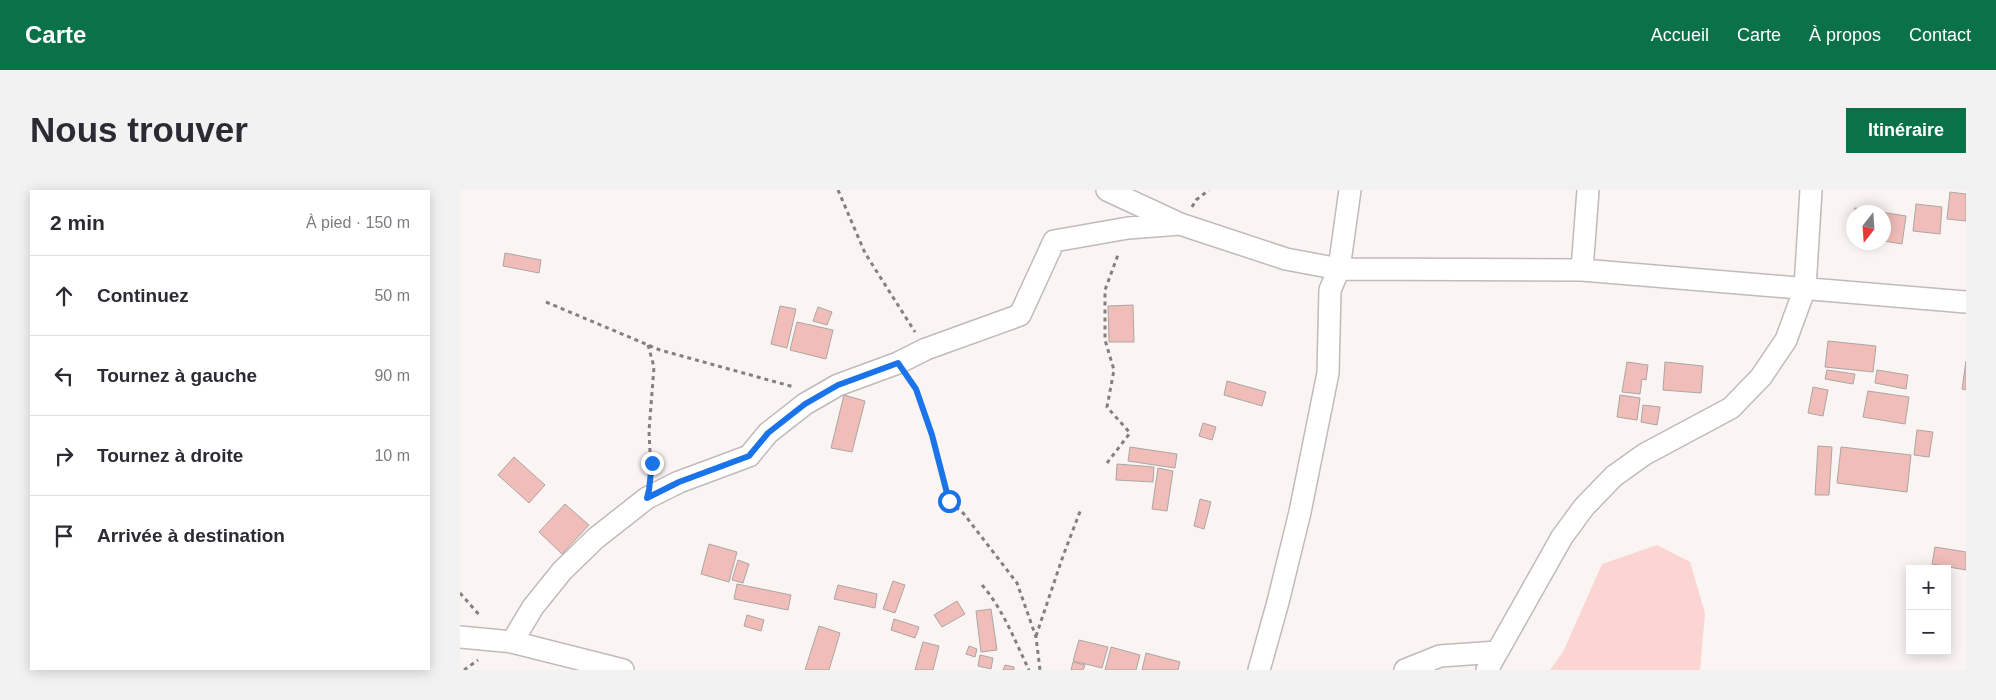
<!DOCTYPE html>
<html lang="fr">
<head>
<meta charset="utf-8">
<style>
  :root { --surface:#fff; --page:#f2f2f3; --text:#2b2b33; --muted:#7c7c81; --line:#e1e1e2; --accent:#0b7148 }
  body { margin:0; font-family:Helvetica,sans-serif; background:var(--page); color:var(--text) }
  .controls { position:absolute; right:15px; bottom:15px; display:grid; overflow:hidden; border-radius:0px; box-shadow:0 2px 12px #0003 }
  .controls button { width:45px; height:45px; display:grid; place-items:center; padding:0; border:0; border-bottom:1px solid var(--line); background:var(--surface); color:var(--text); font:25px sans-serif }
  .compass { position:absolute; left:1386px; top:15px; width:45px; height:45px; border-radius:50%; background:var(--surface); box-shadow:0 2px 12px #0003; rotate:197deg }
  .stop { position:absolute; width:15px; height:15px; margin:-11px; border:4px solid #1a73e8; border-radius:50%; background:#fff }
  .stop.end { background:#1a73e8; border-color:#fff; box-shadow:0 1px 5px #0008 }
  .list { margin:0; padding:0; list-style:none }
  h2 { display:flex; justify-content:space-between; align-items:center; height:65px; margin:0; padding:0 20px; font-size:21px }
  h2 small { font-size:16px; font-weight:400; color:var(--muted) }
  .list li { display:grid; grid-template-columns:32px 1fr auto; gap:15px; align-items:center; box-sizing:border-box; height:80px; padding:0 20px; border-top:1px solid var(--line) }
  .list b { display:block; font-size:19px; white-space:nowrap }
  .list em { font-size:16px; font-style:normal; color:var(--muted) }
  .icon { flex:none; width:28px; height:28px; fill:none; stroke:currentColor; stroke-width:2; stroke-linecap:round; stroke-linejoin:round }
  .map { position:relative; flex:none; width:1506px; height:480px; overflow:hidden; border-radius:0px }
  header { display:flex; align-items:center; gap:30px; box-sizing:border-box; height:70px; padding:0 25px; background:var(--accent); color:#fff }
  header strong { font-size:24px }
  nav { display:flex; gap:28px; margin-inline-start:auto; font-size:18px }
  .intro { display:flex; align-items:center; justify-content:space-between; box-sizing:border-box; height:120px; padding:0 30px }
  h1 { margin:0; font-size:35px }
  .button { padding:12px 22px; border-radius:0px; background:var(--accent); color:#fff; font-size:18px; font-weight:700 }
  main { display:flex; gap:30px; padding:0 30px }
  aside { flex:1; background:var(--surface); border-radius:0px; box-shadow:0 2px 12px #0003 }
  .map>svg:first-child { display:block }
</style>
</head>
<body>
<header>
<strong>Carte</strong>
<nav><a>Accueil</a><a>Carte</a><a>À propos</a><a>Contact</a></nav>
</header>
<div class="intro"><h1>Nous trouver</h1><a class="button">Itinéraire</a></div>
<main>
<aside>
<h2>2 min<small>À pied · 150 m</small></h2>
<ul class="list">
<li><svg class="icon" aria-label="ahead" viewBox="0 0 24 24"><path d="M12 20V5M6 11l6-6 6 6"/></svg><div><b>Continuez</b></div><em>50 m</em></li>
<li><svg class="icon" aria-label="left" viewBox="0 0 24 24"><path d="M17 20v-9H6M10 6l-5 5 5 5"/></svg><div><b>Tournez à gauche</b></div><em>90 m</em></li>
<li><svg class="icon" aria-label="right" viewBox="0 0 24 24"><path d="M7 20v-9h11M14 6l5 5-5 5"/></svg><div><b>Tournez à droite</b></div><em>10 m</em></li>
<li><svg class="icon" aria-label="arrive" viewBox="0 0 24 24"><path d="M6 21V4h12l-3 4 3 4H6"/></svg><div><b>Arrivée à destination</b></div></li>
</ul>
</aside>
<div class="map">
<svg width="1506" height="480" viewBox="0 0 1506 480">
  <rect width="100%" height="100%" fill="#faf4f3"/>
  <path fill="#fad5d2" d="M1197 355 1230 372 1245 423 1240 480H1090L1103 462 1142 374Z"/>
  <path fill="#f0bdb9" stroke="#aca6a5" d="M1490 2 1506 4V31L1487 29Z
    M1456 14 1482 17 1480 44 1453 41Z
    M1395 18 1446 26 1442 54 1424 51V22H1394Z
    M45 63 81 70 79 83 43 76Z
    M673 115 674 152H649L648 116Z
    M320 116 336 119 327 158 311 154Z
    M358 117 372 122 367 135 353 131Z
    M337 132 373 140 366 169 330 160Z
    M1368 151 1416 156 1413 182 1365 177Z
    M1506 171V200L1502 199Z
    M1167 172 1188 175 1186 190 1182 189 1180 204 1162 202Z
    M1205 172 1243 176 1241 203 1203 200Z
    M1367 180 1395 184 1393 194 1365 189Z
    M1417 180 1448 185 1446 199 1415 193Z
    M767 191 806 202 802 216 764 205Z
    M1353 197 1368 200 1363 226 1348 223Z
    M1408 201 1449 207 1445 234 1403 227Z
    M384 205 405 211 392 262 371 258Z
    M1160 205 1180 208 1177 230 1157 227Z
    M1183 215 1200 217 1197 235 1181 232Z
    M743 233 756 237 752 250 739 246Z
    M1457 240 1473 242 1469 267 1454 265Z
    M1358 256 1372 257 1369 305H1355Z
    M670 257 717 264 715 278 668 271Z
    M1381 257 1451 265 1447 302 1377 293Z
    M54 267 85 295 69 313 38 285Z
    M657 274 694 277 693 292 656 290Z
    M698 278 713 281 707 321 692 319Z
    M740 309 751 312 744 339 734 336Z
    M105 314 129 335 102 364 79 342Z
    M249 354 277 362 269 392 241 384Z
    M1475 357 1506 362V380L1472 374Z
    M278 370 289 374 283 393 272 390Z
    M433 391 445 395 435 423 423 419Z
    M277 394 331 405 328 420 274 409Z
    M378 395 417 404 415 418 374 409Z
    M497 411 505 424 482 437 474 425Z
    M531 419 537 460 521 462 516 421Z
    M287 425 304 430 301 441 284 436Z
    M434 429 459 437 455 448 431 440Z
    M359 436 380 443 369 480H345Z
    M619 450 648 457 642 478 613 471Z
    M463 452 479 456 473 480H455Z
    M509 456 517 459 515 467 506 464Z
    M651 457 680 465 676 480H645Z
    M686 463 720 472 718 480H682Z
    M520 465 533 468 531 479 518 476Z
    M613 472 625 475 623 480H611Z
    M545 475 554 477V480H543Z"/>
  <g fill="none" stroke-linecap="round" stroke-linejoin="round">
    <g stroke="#c1baba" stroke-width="24">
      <path id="minor" d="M647 0 720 34 826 69 879 79 1122 80 1506 112
        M1122 80 1128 0
        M0 447 52 452 163 480
        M52 452 73 417 102 381 136 348 187 308 219 292 289 266 308 243 345 214 378 195 438 173 466 159 560 125 594 51 668 38 720 34
        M799 480 818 412 840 322 868 183 870 100 879 79 890 0
        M945 480 980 466 1037 462
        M1027 480 1102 347 1124 317 1154 286 1185 264 1271 218 1301 187 1326 150 1345 98 1351 0"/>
    </g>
    <path stroke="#84807f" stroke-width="3" stroke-dasharray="4 4" stroke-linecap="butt" d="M378 0 405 63 455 142
      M732 17 736 10 749 0
      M86 112 200 160 334 197
      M188 155 194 177 189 241 191 283
      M450 191 456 199 472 245 489 311 504 324 557 393 576 447 580 480
      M647 273 670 243 647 217 654 180 645 150V100L659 62
      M522 395C543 419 555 451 569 480
      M0 403 21 427
      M576 446 603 366 621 319
      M4 480 18 470"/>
    <use href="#minor" stroke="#fff" stroke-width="21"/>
  </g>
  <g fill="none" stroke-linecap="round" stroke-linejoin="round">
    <path stroke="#1a73e8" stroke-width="6" d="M192 273 189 300 187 308 219 292 289 266 308 243 345 214 378 195 438 173 456 199 472 245 489 311"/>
  </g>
</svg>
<div class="controls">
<button>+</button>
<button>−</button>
</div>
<svg class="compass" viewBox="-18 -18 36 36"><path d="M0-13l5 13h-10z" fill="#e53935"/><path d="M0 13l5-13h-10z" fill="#7c7c81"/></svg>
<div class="stop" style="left:489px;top:311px"></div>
<div class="stop end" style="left:192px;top:273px"></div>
</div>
</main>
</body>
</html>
